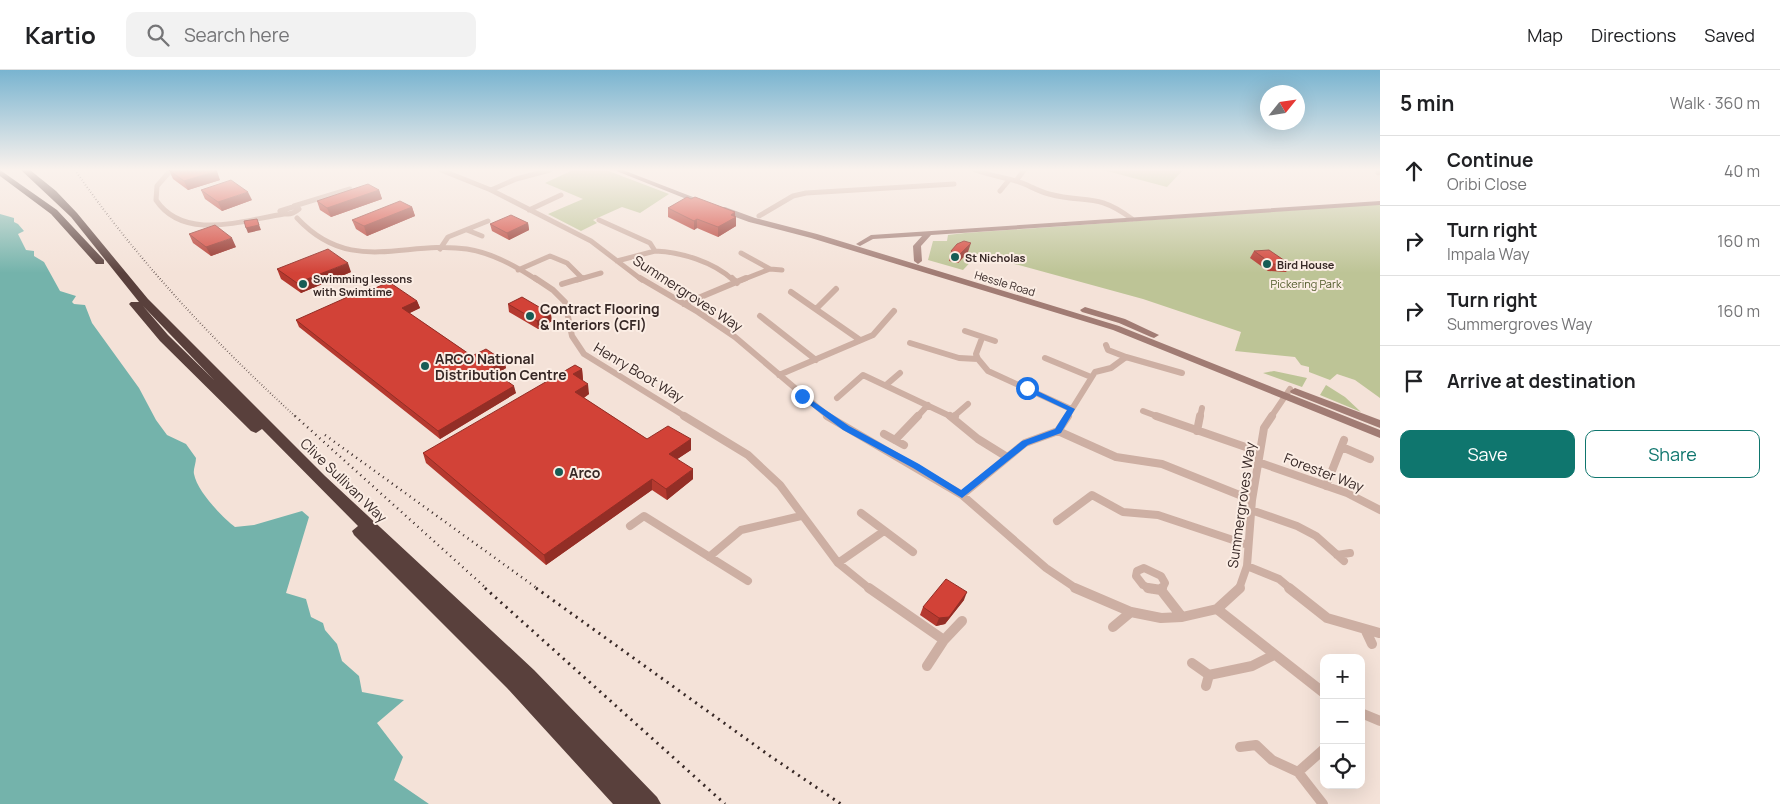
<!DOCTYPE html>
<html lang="en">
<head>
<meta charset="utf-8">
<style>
  :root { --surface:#fff; --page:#f2f2f2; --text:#202124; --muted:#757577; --line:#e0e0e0; --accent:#0f766e }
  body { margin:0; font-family:Manrope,sans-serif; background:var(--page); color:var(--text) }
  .controls { position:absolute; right:15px; bottom:15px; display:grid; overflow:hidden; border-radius:10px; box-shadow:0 5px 20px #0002 }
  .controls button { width:45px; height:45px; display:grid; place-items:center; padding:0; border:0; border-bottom:1px solid var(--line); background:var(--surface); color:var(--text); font:25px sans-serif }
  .compass { position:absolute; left:1260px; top:15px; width:45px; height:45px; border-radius:50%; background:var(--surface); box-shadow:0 5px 20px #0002; rotate:60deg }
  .stop { position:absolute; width:15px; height:15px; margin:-11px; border:4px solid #1a73e8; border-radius:50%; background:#fff }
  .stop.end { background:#1a73e8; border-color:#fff; box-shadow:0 1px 5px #0008 }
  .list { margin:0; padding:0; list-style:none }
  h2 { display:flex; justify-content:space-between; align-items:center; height:65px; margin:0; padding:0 20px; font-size:21px }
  h2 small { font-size:16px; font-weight:400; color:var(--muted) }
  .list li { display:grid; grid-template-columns:32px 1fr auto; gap:15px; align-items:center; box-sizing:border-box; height:70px; padding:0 20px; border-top:1px solid var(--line) }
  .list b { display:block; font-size:19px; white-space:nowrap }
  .list p { margin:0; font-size:16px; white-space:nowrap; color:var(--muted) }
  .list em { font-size:16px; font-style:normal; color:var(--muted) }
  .actions { display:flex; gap:10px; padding:15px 20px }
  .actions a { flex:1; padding:11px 0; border:1px solid var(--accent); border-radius:10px; text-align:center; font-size:18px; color:var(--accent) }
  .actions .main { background:var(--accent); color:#fff }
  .icon { flex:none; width:28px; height:28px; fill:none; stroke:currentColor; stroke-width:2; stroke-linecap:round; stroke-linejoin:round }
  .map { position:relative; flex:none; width:1380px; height:734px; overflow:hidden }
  header { display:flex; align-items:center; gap:30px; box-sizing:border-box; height:70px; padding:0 25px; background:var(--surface); border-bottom:1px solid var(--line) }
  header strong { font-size:24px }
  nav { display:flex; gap:28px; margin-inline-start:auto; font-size:18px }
  .search { width:350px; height:45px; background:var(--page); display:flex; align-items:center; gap:12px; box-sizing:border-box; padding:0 18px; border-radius:10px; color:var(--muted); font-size:19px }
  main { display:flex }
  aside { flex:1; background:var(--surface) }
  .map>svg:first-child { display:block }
</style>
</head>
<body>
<header>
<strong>Kartio</strong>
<div class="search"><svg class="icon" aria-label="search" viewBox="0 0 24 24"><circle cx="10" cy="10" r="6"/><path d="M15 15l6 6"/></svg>Search here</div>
<nav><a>Map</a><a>Directions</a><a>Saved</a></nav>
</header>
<main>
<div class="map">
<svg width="1380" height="734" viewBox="0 0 1380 734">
  <rect width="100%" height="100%" fill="#f4e2d8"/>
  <path fill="#bdc496" d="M573 100H606L669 124 640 143 622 137 593 150 597 153 581 161 548 144 583 129 545 113Z
    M1103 100H1183L1167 117Z
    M1380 134V328L1355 310 1337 304 1330 310 1309 302V297L1301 295 1295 287 1235 281 1241 262 1143 229 978 184 963 200 928 190 933 171H947L948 165 965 163Z
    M1274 301 1307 308 1302 317 1263 303Z
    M1326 315 1345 327 1361 342 1320 325Z"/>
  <path fill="#74b3ab" d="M0 144 14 148V152L18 154 24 161 18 164 26 180 34 181V186L44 192 60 221 76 226 72 232 74 234 85 235 92 253 139 318 156 350 167 365 186 374 196 388C196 393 193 400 194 404 197 421 222 447 235 457L254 455 302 441 309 447 286 523 306 529 311 547 323 553 325 560 337 574 342 591 359 606 362 622 404 630 377 653 403 687 394 710 429 734H0Z"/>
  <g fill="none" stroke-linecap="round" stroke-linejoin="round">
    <path stroke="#cdafa3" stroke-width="5" d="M171 100 157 116 156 130C184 172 244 150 284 144
      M441 100 491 120 591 171 642 210
      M975 100C989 105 1002 107 1016 111 1027 114 1037 121 1049 124 1086 134 1096 122 1132 149
      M1378 103 1380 102
      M1016 111 1024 100
      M491 120 516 109 550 100
      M1000 121 1009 110
      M294 136 350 119
      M296 136 299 139C293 144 286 146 280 141Z
      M529 140 561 125
      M759 146 793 126 806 123 954 114
      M297 148C351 206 404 170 467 179 493 183 516 196 537 210
      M599 150 650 173 655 181C681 182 714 192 733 210
      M467 160 482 166
      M440 179 448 167 488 151
      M741 183 770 199 742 210
      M617 191 655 181
      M770 199 782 200
      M518 200 550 186 567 193 582 208
      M577 210 601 203"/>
    <path stroke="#cdafa3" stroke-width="6" d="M535 208 553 220 565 232 572 266 584 284 686 347
      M640 208 698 242 735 267 829 347
      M732 208 737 213
      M562 214 582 208
      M791 222 860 270
      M684 234 746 208
      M816 239 836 219
      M760 246 816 290
      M965 261 995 271
      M910 273 959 288 978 289 988 301 1071 339
      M1106 275 1108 280 1126 287
      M1045 288 1091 307
      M978 289 976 284 982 268
      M779 305 873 265 894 241
      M886 315 900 303
      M837 328 863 305 952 347
      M1143 341 1159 347
      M917 347 928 335
      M953 347 968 334
      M1067 347 1095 302 1111 298 1126 287 1182 303
      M1200 347 1202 338
      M1271 347 1290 319"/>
    <path stroke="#cdafa3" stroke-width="8" d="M684 346 748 385 780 415 838 493 870 519
      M827 346 962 425 1046 498 1077 519
      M950 346 978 369 1007 387
      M1156 346 1260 382
      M953 347 955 346
      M1058 361 1116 387 1162 394 1252 430
      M1197 361 1200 346
      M884 364 904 375
      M895 370 918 346
      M1342 377 1370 389
      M1258 392 1347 423 1380 440
      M1326 416 1344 370
      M962 425 1025 373 1058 361 1068 346
      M1251 440 1297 456 1316 466 1344 491
      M861 443 913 482
      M1057 451 1092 425 1123 442 1158 445 1248 475
      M630 456 644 446 748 511
      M1337 485 1350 483
      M709 487 741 460 801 446
      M838 493 884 461
      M1247 496 1279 509 1291 519
      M1151 519 1143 515 1136 506 1137 501 1144 498 1161 506 1165 513 1162 519
      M1239 519 1247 496 1252 430 1264 358 1272 346"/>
    <path stroke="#cdafa3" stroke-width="10" d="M869 518 944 570
      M1075 518 1131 542 1161 548 1182 547 1217 539 1240 518
      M1148 518 1161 520
      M1289 518 1327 548 1379 563
      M1161 520 1182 547
      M1161 520 1162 518
      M1217 539 1324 623
      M1113 557 1131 542
      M1365 559 1372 574
      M1192 593 1209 605 1206 616
      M927 596 944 570 962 551
      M1209 605 1252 596 1274 585
      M1361 643 1380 651
      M1240 677 1256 675 1272 690 1298 702 1324 679
      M1298 702 1323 734"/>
    <path fill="#a17c74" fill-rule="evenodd" d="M614 100H623L711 134 704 136Z
      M1380 131V135L931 165 921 176 922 191 918 194 914 191 913 176 922 166 873 169 860 176 856 174 871 165Z
      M719 137H725L755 148 817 164 1119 256 1380 360V368L1113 260 811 168 749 152 719 141Z
      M1085 237 1125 249 1159 265 1154 268 1151 267 1119 253 1082 242 1080 240Z
      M1295 318 1380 350V358L1291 323 1290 321Z"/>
    <path fill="#59403c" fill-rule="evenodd" d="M0 100 57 140 104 190V194H96L51 144 0 106Z
      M21 100H30L56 121 77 143 148 229 325 406 534 600 657 727 661 734H613L507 618 354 465 352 461 358 456 262 359 256 363 251 361 160 271 129 234 131 232H139L71 147ZM143 236 214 310 168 265Z"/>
    <path stroke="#372826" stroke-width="2" stroke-dasharray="0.5 2.5" stroke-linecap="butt" d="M75 100C138 191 214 272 296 347"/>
    <path stroke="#372826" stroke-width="2.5" stroke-dasharray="1 4.5" stroke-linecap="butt" d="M295 346 487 519
      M325 365 538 519"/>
    <path stroke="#372826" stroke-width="3" stroke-dasharray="2 5" stroke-linecap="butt" d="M485 518 725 734
      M536 518 770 686 841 734"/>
  </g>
  <path fill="#b5392f" d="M169 100 220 110 188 120 173 109Z
    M201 120 252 130 222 141 205 129Z
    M379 120 382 129 331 147 320 140 317 131Z
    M412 137 415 146 367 166 356 159 352 150Z
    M668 138 735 142 736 156 718 167 697 158 694 160 668 147Z
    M528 153 529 160 509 170 492 161 490 154Z
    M189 164 236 177 211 186 193 173Z
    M951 181 968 182 958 193 949 191Z
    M1254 181 1291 195 1286 202 1268 201 1250 188Z
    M277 199 351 202 301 223 281 209Z
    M417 231 420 238 409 243 472 286 504 291 506 298 497 304 516 323 440 369 299 257 296 250Z
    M508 234 552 251 538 259 509 242Z
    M582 299 583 310H582L589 324 584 328 647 369H691V380L677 389 693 409 667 430 652 420 546 495 426 393 423 383Z
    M964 530 945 554 936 556 920 545 923 537Z"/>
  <path fill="#932e26" d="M217 101 220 110 188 120 184 111Z
    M379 120 382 129 331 147 327 138Z
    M248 122 252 130 222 141 218 132Z
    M412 137 415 146 367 166 364 156Z
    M735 142V148L736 147V156L718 167V157L731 145Z
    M257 149 261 160 248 163 246 158Z
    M697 149V158L694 160V151Z
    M528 153 529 160 509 170 507 163Z
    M232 168 236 177 211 186 206 177Z
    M971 173 968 182 958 193 960 184Z
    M348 193 351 202 301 223 297 213Z
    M417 231 420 238 404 246 402 238Z
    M551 244 552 251 538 259 537 251Z
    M504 291 506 298 491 306 490 299Z
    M582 299 583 310 574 314 573 304Z
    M588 314 589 324 577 332 575 322Z
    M514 316 516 323 440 369 438 361Z
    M691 369V380L670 394 669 384Z
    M693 399V409L667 430 666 419Z
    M652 409V420L546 495 544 485Z
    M967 522 964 530 945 554 936 556 939 548Z"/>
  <path fill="#d24237" stroke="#932e26" d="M169 100H214L217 101 184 111Z
    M231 110 248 122 218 132 201 120Z
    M368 114 379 120 327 138 317 131Z
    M687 127 691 129 695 127 735 142 731 145 736 147 718 157 697 149 694 151 668 138Z
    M400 131 412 137 364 156 352 150Z
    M511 145 528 153 507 163 490 154Z
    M257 149 259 155 246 158 244 151Z
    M215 155 232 168 206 177 189 164Z
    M964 171 971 173 960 184 951 181 957 174Z
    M328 179 348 193 297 213 277 199Z
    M1269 180 1291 195 1272 194 1254 181Z
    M389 212 417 231 402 238 472 286 486 279 504 291 490 299 514 316 438 361 296 250 370 217 373 219Z
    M522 227 551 244 537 251 508 234Z
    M575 295 582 299 573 304 588 314 575 322 647 369 668 356 691 369 669 384 693 399 666 419 652 409 544 485 423 383Z
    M946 509 967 522 949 547 939 548 923 537Z"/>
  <linearGradient id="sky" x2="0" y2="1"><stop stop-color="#79b4d0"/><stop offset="0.49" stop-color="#faf2ed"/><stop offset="1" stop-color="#faf2ed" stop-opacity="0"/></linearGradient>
  <rect width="1380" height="203" fill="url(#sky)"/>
  <path fill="#1a73e8" d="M1027 316 1075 339 1061 363 1028 375 962 428 913 398 843 360 798 326 804 325 849 356 919 394 961 420 1022 371 1055 359 1067 340 1025 320 1024 318Z"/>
  <g fill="#175c55" stroke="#fbede4" stroke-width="2">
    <circle cx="955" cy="187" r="5"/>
    <circle cx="1267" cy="194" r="5"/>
    <circle cx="303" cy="214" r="5"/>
    <circle cx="530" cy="246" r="5"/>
    <circle cx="425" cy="296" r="5"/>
    <circle cx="559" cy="402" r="5"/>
  </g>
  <g text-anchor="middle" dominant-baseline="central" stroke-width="4" stroke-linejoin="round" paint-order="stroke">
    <g font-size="11" font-weight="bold" fill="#372826" stroke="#fbede4" text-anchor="start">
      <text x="965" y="187">St Nicholas</text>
      <text x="1277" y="194">Bird House</text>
      <text x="313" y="208">Swimming lessons<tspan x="313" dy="13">with Swimtime</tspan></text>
    </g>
    <g font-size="11" fill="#372826" stroke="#fbede4">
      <text transform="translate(1005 213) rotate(17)">Hessle Road</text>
    </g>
    <g font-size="11" fill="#4e5827" stroke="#fbede4">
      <text x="1306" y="213">Pickering Park</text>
    </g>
    <g font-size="14" fill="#372826" stroke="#fbede4">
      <text transform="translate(688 223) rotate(33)">Summergroves Way</text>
      <text transform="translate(639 302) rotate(31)">Henry Boot Way</text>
      <text transform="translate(1324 402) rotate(21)">Forester Way</text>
      <text transform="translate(344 410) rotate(44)">Clive Sullivan Way</text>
      <text transform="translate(1241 435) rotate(-82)">Summergroves Way</text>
    </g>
    <g font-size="14" font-weight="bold" fill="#372826" stroke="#fbede4" text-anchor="start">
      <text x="540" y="238">Contract Flooring<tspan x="540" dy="16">&amp; Interiors (CFI)</tspan></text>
      <text x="435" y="288">ARCO National<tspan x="435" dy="16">Distribution Centre</tspan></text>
      <text x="569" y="402">Arco</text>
    </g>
  </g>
</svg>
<div class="controls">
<button>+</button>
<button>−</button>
<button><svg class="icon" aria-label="locate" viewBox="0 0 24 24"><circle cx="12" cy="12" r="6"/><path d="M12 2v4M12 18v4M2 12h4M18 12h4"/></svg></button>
</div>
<svg class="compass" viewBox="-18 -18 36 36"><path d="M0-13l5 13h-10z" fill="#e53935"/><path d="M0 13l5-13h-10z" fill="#757577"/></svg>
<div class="stop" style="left:1027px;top:318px"></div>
<div class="stop end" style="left:802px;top:326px"></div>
</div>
<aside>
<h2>5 min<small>Walk · 360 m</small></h2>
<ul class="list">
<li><svg class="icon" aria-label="ahead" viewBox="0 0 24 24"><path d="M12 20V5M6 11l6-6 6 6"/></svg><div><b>Continue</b><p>Oribi Close</p></div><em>40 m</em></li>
<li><svg class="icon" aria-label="right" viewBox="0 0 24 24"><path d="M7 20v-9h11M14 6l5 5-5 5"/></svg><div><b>Turn right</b><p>Impala Way</p></div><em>160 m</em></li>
<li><svg class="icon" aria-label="right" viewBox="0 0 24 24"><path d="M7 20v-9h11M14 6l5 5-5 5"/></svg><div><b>Turn right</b><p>Summergroves Way</p></div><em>160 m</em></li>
<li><svg class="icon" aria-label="arrive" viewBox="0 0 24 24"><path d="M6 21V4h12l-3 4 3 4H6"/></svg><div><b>Arrive at destination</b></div></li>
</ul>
<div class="actions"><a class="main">Save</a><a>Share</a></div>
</aside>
</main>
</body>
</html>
